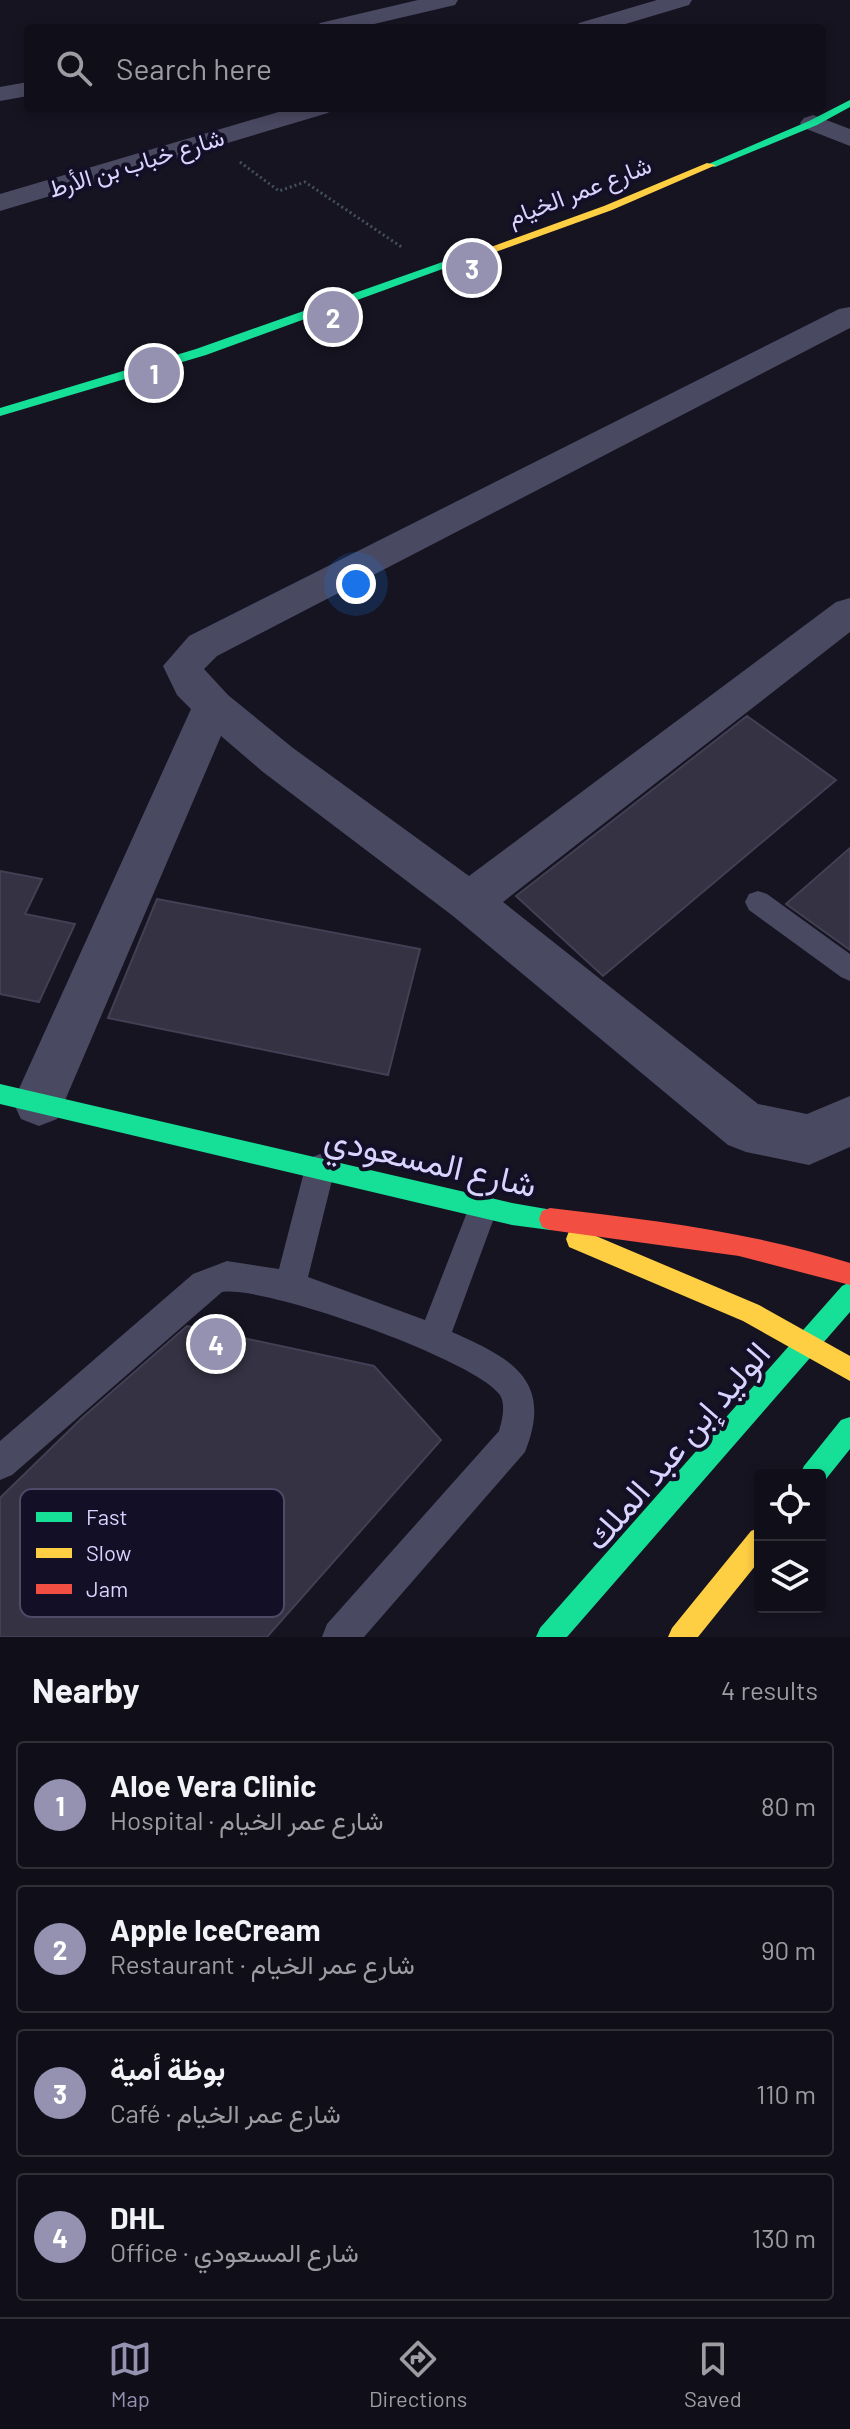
<!DOCTYPE html>
<html lang="en">
<head>
<meta charset="utf-8">
<style>
  :root { --surface:#100f19; --page:#191822; --text:#f1f3f6; --muted:#9c9ca2; --line:#302f38; --accent:#9591b1 }
  body { margin:0; font-family:Barlow,Vazirmatn,sans-serif; background:var(--page); color:var(--text) }
  .controls { position:absolute; right:24px; bottom:24px; display:grid; overflow:hidden; border-radius:8px; box-shadow:0 4px 12px #0003 }
  .controls button { width:72px; height:72px; display:grid; place-items:center; padding:0; border:0; border-bottom:2px solid var(--line); background:var(--surface); color:var(--text); font:40px sans-serif }
  .you { position:absolute; left:356px; top:584px; width:28px; height:28px; margin:-20px; border:6px solid #fff; border-radius:50%; background:#1a73e8; box-shadow:0 0 0 12px #1a73e833 }
  .badge { display:grid; place-items:center; width:52px; height:52px; border-radius:50%; background:var(--accent); color:#fff; font-size:26px; font-weight:700 }
  .pin { position:absolute; translate:-50% -50%; border:4px solid #fff; box-shadow:0 2px 8px #0006 }
  .list { margin:0; padding:0; list-style:none }
  h2 { display:flex; justify-content:space-between; align-items:center; height:104px; margin:0; padding:0 32px; font-size:34px }
  h2 small { font-size:26px; font-weight:400; color:var(--muted) }
  .list li { display:grid; grid-template-columns:52px 1fr auto; gap:24px; align-items:center; box-sizing:border-box; height:128px; margin:0 16px 16px; padding:0 16px; border:2px solid var(--line); border-radius:8px }
  .list b { display:block; font-size:30px; white-space:nowrap }
  .list p { margin:0; font-size:26px; white-space:nowrap; color:var(--muted) }
  .list em { font-size:26px; font-style:normal; color:var(--muted) }
  .icon { flex:none; width:44px; height:44px; fill:none; stroke:currentColor; stroke-width:2; stroke-linecap:round; stroke-linejoin:round }
  .map { position:relative; flex:none; width:850px; height:1637px; overflow:hidden }
  .search { position:absolute; background:var(--surface); box-shadow:0 4px 12px #0003; left:24px; right:24px; top:24px; height:88px; display:flex; align-items:center; gap:20px; box-sizing:border-box; padding:0 28px; border-radius:8px; color:var(--muted); font-size:30px }
  .sheet { height:680px; background:var(--surface) }
  nav { display:flex; justify-content:space-around; align-items:center; box-sizing:border-box; height:112px; border-top:2px solid var(--line); background:var(--surface); font-size:22px; color:var(--muted) }
  nav a { display:grid; justify-items:center; gap:4px }
  nav .on { color:var(--accent) }
  .map>svg:first-child { display:block }
</style>
</head>
<body>
<div class="map">
<svg width="850" height="1637" viewBox="0 0 850 1637">
  <rect width="100%" height="100%" fill="#161421"/>
  <path fill="#343243" stroke="#433f54" stroke-width="2" d="M747 716 836 780 603 976 516 896Z
    M850 848V950L786 904Z
    M0 871 42 879 25 914 75 924 39 1002 0 994Z
    M157 899 420 949 388 1075 108 1018Z
    M187 1326 374 1366 441 1440 267 1637H0V1498L83 1417Z"/>
  <g fill="none" stroke-linecap="round" stroke-linejoin="round">
    <path stroke="#44505f" stroke-width="3" stroke-dasharray="2 3" stroke-linecap="butt" d="M240 162 279 191 305 182 403 248"/>
    <path fill="#4a4962" fill-rule="evenodd" d="M758 891 767 894 850 954V981L841 977 749 910 745 902 749 894Z
      M320 1154 330 1158 335 1168 308 1277 425 1320 473 1197 483 1192 493 1197 498 1207 452 1332C511 1358 554 1380 525 1452L364 1637H322L327 1624 499 1431C502 1421 506 1405 500 1395 476 1360 265 1285 222 1292L12 1475 0 1480V1441L193 1274 227 1261 279 1269 305 1168 310 1158Z"/>
    <path fill="#4a4962" fill-rule="evenodd" d="M418 0H458L455 5 357 28H316L320 23Z
      M657 0H692L689 5 612 28H575L579 23Z
      M28 82V96L0 101V87Z
      M292 108H332L328 113 0 211V194Z
      M813 115 850 129V146L804 128 800 123 804 118Z
      M850 307V328L217 656 204 669 228 695 293 748 469 876 836 602 850 598V632L503 902 758 1104 807 1114 850 1096V1147L809 1165 746 1152 728 1145 453 916 263 772 221 736 57 1119 39 1126 21 1119 13 1102 191 709 177 695 163 666 189 636 839 309Z"/>
    <path fill="#16e098" fill-rule="evenodd" d="M850 100V107L817 125 715 167 706 165 809 121Z
      M471 252 481 255 206 355 0 416V408L196 349Z
      M0 1084 512 1203 558 1211 561 1219 558 1227 550 1230 512 1225 0 1104Z
      M850 1282V1312L567 1637H536L540 1628 842 1286Z
      M850 1417V1449L822 1484 820 1475H800L804 1466 841 1420Z"/>
    <path fill="#ffcf43" fill-rule="evenodd" d="M707 163 716 165 612 210 479 258 469 255 604 206Z
      M577 1228 759 1305 850 1356V1381L743 1321 569 1247 566 1239 569 1231Z
      M760 1527V1560L698 1637H668L672 1628 751 1531Z"/>
    <path fill="#f24e42" fill-rule="evenodd" d="M550 1208C652 1220 752 1232 850 1263V1285L739 1256 550 1230 542 1227 539 1219 542 1211Z"/>
  </g>
  <g text-anchor="middle" dominant-baseline="central" stroke-width="8" stroke-linejoin="round" paint-order="stroke">
    <g font-size="24" fill="#d9d4ff" stroke="#130f26">
      <text transform="translate(136 162) rotate(-17)">شارع خباب بن الأرط</text>
      <text transform="translate(579 190) rotate(-21)">شارع عمر الخيام</text>
    </g>
    <g font-size="34" fill="#d9d4ff" stroke="#130f26">
      <text transform="translate(431 1160) rotate(13)">شارع المسعودي</text>
      <text transform="translate(676 1445) rotate(-49)">الوليد إبن عبد الملك</text>
    </g>
  </g>
  <rect x="20" y="1489" width="264" height="128" rx="12" fill="#130f26" stroke="#4e4a67" stroke-width="2"/>
  <rect x="36" y="1512" width="36" height="10" fill="#16e098"/>
  <rect x="36" y="1548" width="36" height="10" fill="#ffcf43"/>
  <rect x="36" y="1584" width="36" height="10" fill="#f24e42"/>
  <g font-size="22" fill="#d9d4ff">
    <text x="86" y="1525">Fast</text>
    <text x="86" y="1561">Slow</text>
    <text x="86" y="1597">Jam</text>
  </g>
</svg>
<div class="controls">
<button><svg class="icon" aria-label="locate" viewBox="0 0 24 24"><circle cx="12" cy="12" r="6"/><path d="M12 2v4M12 18v4M2 12h4M18 12h4"/></svg></button>
<button><svg class="icon" aria-label="layers" viewBox="0 0 24 24"><path d="M12 4l9 5-9 5-9-5zM3 14l9 5 9-5"/></svg></button>
</div>
<div class="you"></div>
<div class="pin badge" style="left:154px;top:373px">1</div>
<div class="pin badge" style="left:333px;top:317px">2</div>
<div class="pin badge" style="left:472px;top:268px">3</div>
<div class="pin badge" style="left:216px;top:1344px">4</div>
<div class="search"><svg class="icon" aria-label="search" viewBox="0 0 24 24"><circle cx="10" cy="10" r="6"/><path d="M15 15l6 6"/></svg>Search here</div>
</div>
<section class="sheet">
<h2>Nearby<small>4 results</small></h2>
<ul class="list">
<li><span class="badge">1</span><div><b>Aloe Vera Clinic</b><p>Hospital · شارع عمر الخيام</p></div><em>80 m</em></li>
<li><span class="badge">2</span><div><b>Apple IceCream</b><p>Restaurant · شارع عمر الخيام</p></div><em>90 m</em></li>
<li><span class="badge">3</span><div><b>بوظة أمية</b><p>Café · شارع عمر الخيام</p></div><em>110 m</em></li>
<li><span class="badge">4</span><div><b>DHL</b><p>Office · شارع المسعودي</p></div><em>130 m</em></li>
</ul>
</section>
<nav>
<a class="on"><svg class="icon" aria-label="map" viewBox="0 0 24 24"><path d="M3 6l6-2 6 2 6-2v14l-6 2-6-2-6 2zM9 4v14M15 6v14"/></svg>Map</a>
<a><svg class="icon" aria-label="directions" viewBox="0 0 24 24"><path d="M12 3l9 9-9 9-9-9zM9 14v-3h6M13 9l2 2-2 2"/></svg>Directions</a>
<a><svg class="icon" aria-label="saved" viewBox="0 0 24 24"><path d="M7 4h10v16l-5-4-5 4z"/></svg>Saved</a>
</nav>
</body>
</html>
